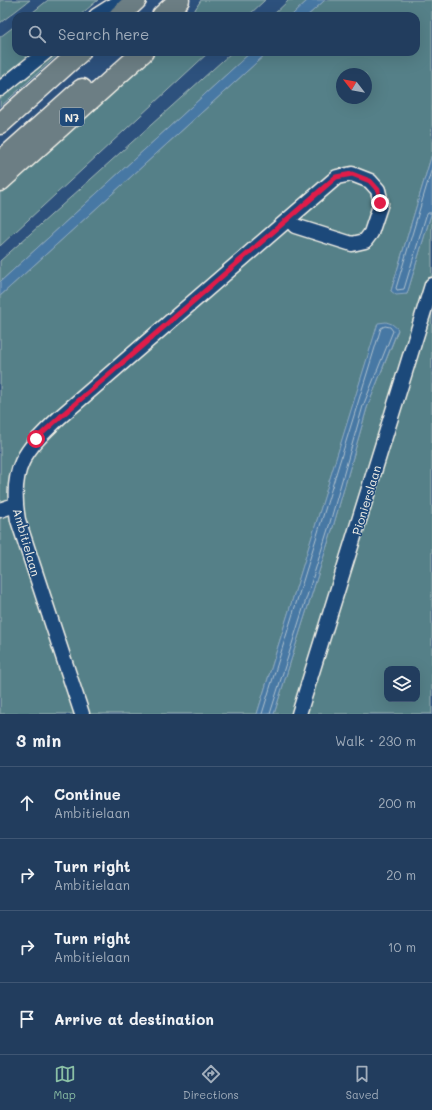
<!DOCTYPE html>
<html lang="en">
<head>
<meta charset="utf-8">
<style>
  :root { --surface:#223d5e; --page:#2a4464; --text:#f1f3f6; --muted:#a2aebc; --line:#3f5673; --accent:#8abfa5 }
  body { margin:0; font-family:Mali,sans-serif; background:var(--page); color:var(--text) }
  .controls { position:absolute; right:12px; bottom:12px; display:grid; overflow:hidden; border-radius:8px; box-shadow:0 4px 16px #0002 }
  .controls button { width:36px; height:36px; display:grid; place-items:center; padding:0; border:0; border-bottom:1px solid var(--line); background:var(--surface); color:var(--text); font:20px sans-serif }
  .compass { position:absolute; left:336px; top:68px; width:36px; height:36px; border-radius:50%; background:var(--surface); box-shadow:0 4px 16px #0002; rotate:301deg }
  .stop { position:absolute; width:12px; height:12px; margin:-9px; border:3px solid #e11d48; border-radius:50%; background:#fff }
  .stop.end { background:#e11d48; border-color:#fff; box-shadow:0 1px 4px #0008 }
  .list { margin:0; padding:0; list-style:none }
  h2 { display:flex; justify-content:space-between; align-items:center; height:52px; margin:0; padding:0 16px; font-size:17px }
  h2 small { font-size:13px; font-weight:400; color:var(--muted) }
  .list li { display:grid; grid-template-columns:26px 1fr auto; gap:12px; align-items:center; box-sizing:border-box; height:72px; padding:0 16px; border-top:1px solid var(--line) }
  .list b { display:block; font-size:15px; white-space:nowrap }
  .list p { margin:0; font-size:13px; white-space:nowrap; color:var(--muted) }
  .list em { font-size:13px; font-style:normal; color:var(--muted) }
  .icon { flex:none; width:22px; height:22px; fill:none; stroke:currentColor; stroke-width:2; stroke-linecap:round; stroke-linejoin:round }
  .map { position:relative; flex:none; width:432px; height:714px; overflow:hidden }
  .search { position:absolute; background:var(--surface); box-shadow:0 4px 16px #0002; left:12px; right:12px; top:12px; height:44px; display:flex; align-items:center; gap:10px; box-sizing:border-box; padding:0 14px; border-radius:12px; color:var(--muted); font-size:15px }
  .sheet { height:340px; background:var(--surface) }
  nav { display:flex; justify-content:space-around; align-items:center; box-sizing:border-box; height:56px; border-top:1px solid var(--line); background:var(--surface); font-size:11px; color:var(--muted) }
  nav a { display:grid; justify-items:center; gap:2px }
  nav .on { color:var(--accent) }
  .map>svg:first-child { display:block }
</style>
</head>
<body>
<div class="map">
<svg width="432" height="714" viewBox="0 0 432 714">
  <rect width="100%" height="100%" fill="#2d517d"/>
  <filter id="ink" filterUnits="userSpaceOnUse"><feTurbulence type="fractalNoise" baseFrequency=".025" numOctaves="2"/><feDisplacementMap in="SourceGraphic" scale="8" xChannelSelector="R" yChannelSelector="G"/><feConvolveMatrix kernelMatrix="1 2 1 2 8 2 1 2 1" color-interpolation-filters="sRGB"/></filter>
  <g filter="url(#ink)">
    <path fill="#548088" stroke="#a4b8b8" fill-rule="evenodd" d="M0 0H30L0 23Z
      M48 0H98L79 16H28Z
      M201 0H265L248 16H191Z
      M289 0H308L291 16H272Z
      M325 0H432V154L391 291 407 294 432 211V714H274L333 527 367 408 398 330 378 324 257 714H0V296L268 52H416V16H307ZM342 74H366V98H342ZM387 669H417V699H387Z
      M16 25V52H35L0 81V37Z
      M54 52H61L0 107V94Z
      M155 52H209L0 246V189Z
      M232 52H251L0 282V261Z"/>
    <path fill="#4778a4" stroke="#8ca8bf" d="M308 0H325L307 16H291Z
      M251 52H268L0 296V282Z
      M432 154V211L407 294 396 295 391 291Z
      M386 322 392 324 398 329 367 408 333 527 274 714H257L378 323Z"/>
    <g fill="none" stroke-linecap="round" stroke-linejoin="round">
      <path stroke="#afc1cd" stroke-width="1" d="M432 168 396 288 397 290 404 289 426 216 428 213H432
        M262 714 381 328 385 326 390 327 393 331 363 406 329 526 270 714"/>
      <g stroke="#f4f1e8" stroke-width="17">
        <path id="minor" d="M96 16 121 0
          M0 89 46 52
          M0 510 15 505
          M82 714 18 520C9 468 24 451 60 417L337 177 352 174 370 181 378 190 381 203 371 233 365 241 352 244 295 226 289 219
          M299 714 432 285"/>
      </g>
      <g stroke="#f4f1e8" stroke-width="23">
        <path id="highway" d="M119 16 136 0
          M162 16 179 0
          M0 124 80 52
          M0 162 82 89
          M0 181 143 52"/>
      </g>
      <use href="#minor" stroke="#1f4a7a" stroke-width="14"/>
      <use href="#highway" stroke="#6c7e84" stroke-width="20"/>
    </g>
  </g>
  <g fill="none" stroke-linecap="round" stroke-linejoin="round" filter="url(#ink)">
    <path stroke="#e11d48" stroke-width="5" d="M36 439 60 417 336 177 352 174 370 181 378 190 380 203"/>
  </g>
  <g text-anchor="middle" dominant-baseline="central" stroke-width="3" stroke-linejoin="round" paint-order="stroke">
    <rect fill="#1f4a7a" stroke="#b4bfc7" stroke-width="1" x="60" y="108" width="24" height="18" rx="3"/>
    <g font-size="11" font-weight="bold" fill="#f4f1e8">
      <text x="72" y="117">N7</text>
    </g>
    <g font-size="12" fill="#f4f1e8" stroke="#1f4a7a">
      <text transform="translate(366 500) rotate(-73)">Pionierslaan</text>
      <text transform="translate(27 542) rotate(74)">Ambitielaan</text>
    </g>
  </g>
</svg>
<div class="controls">
<button><svg class="icon" aria-label="layers" viewBox="0 0 24 24"><path d="M12 4l9 5-9 5-9-5zM3 14l9 5 9-5"/></svg></button>
</div>
<svg class="compass" viewBox="-18 -18 36 36"><path d="M0-13l5 13h-10z" fill="#e53935"/><path d="M0 13l5-13h-10z" fill="#a2aebc"/></svg>
<div class="stop" style="left:36px;top:439px"></div>
<div class="stop end" style="left:380px;top:203px"></div>
<div class="search"><svg class="icon" aria-label="search" viewBox="0 0 24 24"><circle cx="10" cy="10" r="6"/><path d="M15 15l6 6"/></svg>Search here</div>
</div>
<section class="sheet">
<h2>3 min<small>Walk · 230 m</small></h2>
<ul class="list">
<li><svg class="icon" aria-label="ahead" viewBox="0 0 24 24"><path d="M12 20V5M6 11l6-6 6 6"/></svg><div><b>Continue</b><p>Ambitielaan</p></div><em>200 m</em></li>
<li><svg class="icon" aria-label="right" viewBox="0 0 24 24"><path d="M7 20v-9h11M14 6l5 5-5 5"/></svg><div><b>Turn right</b><p>Ambitielaan</p></div><em>20 m</em></li>
<li><svg class="icon" aria-label="right" viewBox="0 0 24 24"><path d="M7 20v-9h11M14 6l5 5-5 5"/></svg><div><b>Turn right</b><p>Ambitielaan</p></div><em>10 m</em></li>
<li><svg class="icon" aria-label="arrive" viewBox="0 0 24 24"><path d="M6 21V4h12l-3 4 3 4H6"/></svg><div><b>Arrive at destination</b></div></li>
</ul>
</section>
<nav>
<a class="on"><svg class="icon" aria-label="map" viewBox="0 0 24 24"><path d="M3 6l6-2 6 2 6-2v14l-6 2-6-2-6 2zM9 4v14M15 6v14"/></svg>Map</a>
<a><svg class="icon" aria-label="directions" viewBox="0 0 24 24"><path d="M12 3l9 9-9 9-9-9zM9 14v-3h6M13 9l2 2-2 2"/></svg>Directions</a>
<a><svg class="icon" aria-label="saved" viewBox="0 0 24 24"><path d="M7 4h10v16l-5-4-5 4z"/></svg>Saved</a>
</nav>
</body>
</html>
